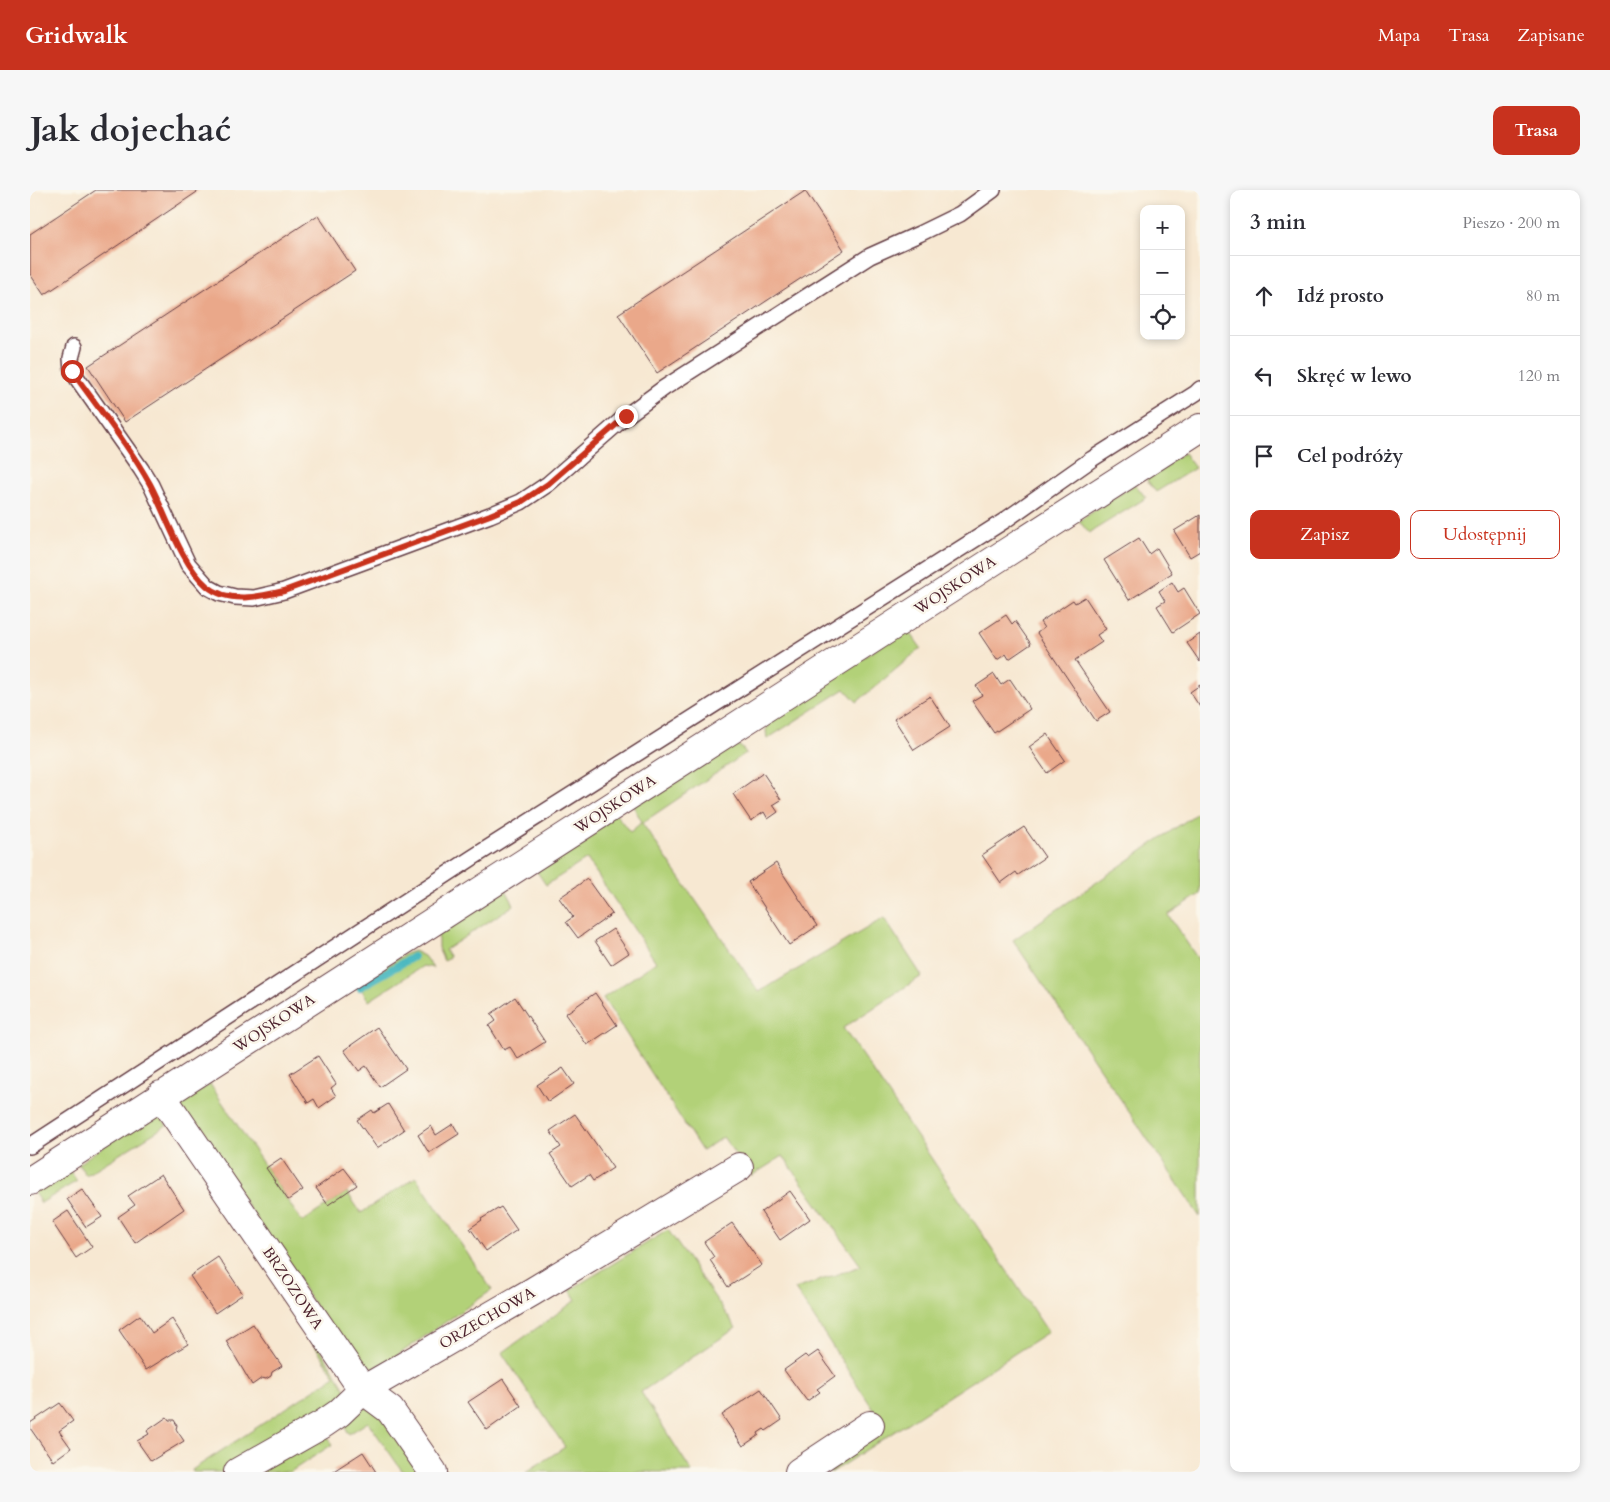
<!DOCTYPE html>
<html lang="pl">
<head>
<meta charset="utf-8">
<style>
  :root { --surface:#fff; --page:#f7f7f7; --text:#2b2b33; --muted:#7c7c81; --line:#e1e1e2; --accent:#c8321e }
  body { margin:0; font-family:Cardo,serif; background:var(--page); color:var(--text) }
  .controls { position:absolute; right:15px; top:15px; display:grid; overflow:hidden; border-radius:10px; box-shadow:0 2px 8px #0003 }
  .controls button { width:45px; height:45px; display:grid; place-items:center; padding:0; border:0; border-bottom:1px solid var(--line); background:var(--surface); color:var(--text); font:25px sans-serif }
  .stop { position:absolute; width:15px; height:15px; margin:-11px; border:4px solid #c8321e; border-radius:50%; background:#fff }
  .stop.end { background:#c8321e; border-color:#fff; box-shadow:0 1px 5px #0008 }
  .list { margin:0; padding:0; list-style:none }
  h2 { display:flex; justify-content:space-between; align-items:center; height:65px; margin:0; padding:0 20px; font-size:21px }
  h2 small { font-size:16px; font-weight:400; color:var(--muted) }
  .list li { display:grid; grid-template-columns:32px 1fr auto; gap:15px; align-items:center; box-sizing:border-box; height:80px; padding:0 20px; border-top:1px solid var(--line) }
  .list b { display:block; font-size:19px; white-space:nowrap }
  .list em { font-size:16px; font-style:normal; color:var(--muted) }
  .actions { display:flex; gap:10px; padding:15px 20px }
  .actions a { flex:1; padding:11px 0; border:1px solid var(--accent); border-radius:10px; text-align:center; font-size:18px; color:var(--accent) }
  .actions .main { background:var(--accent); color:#fff }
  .icon { flex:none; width:28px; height:28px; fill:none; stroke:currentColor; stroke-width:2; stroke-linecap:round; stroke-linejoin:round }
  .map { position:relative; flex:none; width:1170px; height:1282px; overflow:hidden; border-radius:10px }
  header { display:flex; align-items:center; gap:30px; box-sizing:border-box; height:70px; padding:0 25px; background:var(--accent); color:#fff }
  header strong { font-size:24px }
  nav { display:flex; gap:28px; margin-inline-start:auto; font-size:18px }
  .intro { display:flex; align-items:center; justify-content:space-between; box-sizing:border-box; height:120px; padding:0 30px }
  h1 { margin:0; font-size:35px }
  .button { padding:12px 22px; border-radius:10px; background:var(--accent); color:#fff; font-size:18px; font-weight:700 }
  main { display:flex; gap:30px; padding:0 30px }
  aside { flex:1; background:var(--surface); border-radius:10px; box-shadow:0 2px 8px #0003 }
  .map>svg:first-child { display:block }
</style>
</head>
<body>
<header>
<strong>Gridwalk</strong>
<nav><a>Mapa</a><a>Trasa</a><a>Zapisane</a></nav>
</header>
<div class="intro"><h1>Jak dojechać</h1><a class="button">Trasa</a></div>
<main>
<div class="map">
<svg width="1170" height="1282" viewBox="0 0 1170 1282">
  <rect width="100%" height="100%" fill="#fbf7ec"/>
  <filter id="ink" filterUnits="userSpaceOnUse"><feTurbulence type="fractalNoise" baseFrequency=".02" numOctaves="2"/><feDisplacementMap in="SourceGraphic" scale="10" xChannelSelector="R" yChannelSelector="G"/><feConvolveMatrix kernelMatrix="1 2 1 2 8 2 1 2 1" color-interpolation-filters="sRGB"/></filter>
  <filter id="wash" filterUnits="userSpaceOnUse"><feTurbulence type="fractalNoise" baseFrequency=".0096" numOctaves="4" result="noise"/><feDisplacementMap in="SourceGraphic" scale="20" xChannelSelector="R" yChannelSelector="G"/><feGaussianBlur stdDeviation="1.12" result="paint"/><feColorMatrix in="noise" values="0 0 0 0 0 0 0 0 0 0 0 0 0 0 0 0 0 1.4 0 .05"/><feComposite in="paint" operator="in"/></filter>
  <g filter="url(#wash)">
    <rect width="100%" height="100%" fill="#f7e8d2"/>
    <path fill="#b2d178" stroke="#7e7852" d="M1154 263 1165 278 1126 302 1117 290 1116 284Z
      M1105 294 1116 308 1059 343 1049 331Z
      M877 438 891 458 827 512 815 499 737 549 736 540 741 530Z
      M702 553 711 557 716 563 612 633 729 802 854 728 892 786 813 838 855 899 1018 1142 802 1282H779L849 1228 765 1099 831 1076 753 966 721 986 693 947 672 961 573 808 626 772 557 669 516 695 503 676 584 622 600 642 612 632 601 612Z
      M1170 621V704L1138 725 1170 772V1027L983 750Z
      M473 694 484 715 415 760 420 767 414 771 408 758V742Z
      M384 761 394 766 403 778 393 776 339 811 330 797 334 790 375 764Z
      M180 894 272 1032 317 1002 331 1023 386 987 462 1100 362 1169 338 1181 326 1176 149 915Z
      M125 920 137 935 56 985 48 974Z
      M38 978 47 991 11 1013 2 1000Z
      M638 1040 706 1138 611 1202 662 1282H496L535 1257 472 1163 546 1110 540 1100Z
      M269 1132 276 1135 316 1200 311 1209 193 1282H163L162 1280 305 1186Z
      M329 1217 345 1219 394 1282H373L338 1232 319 1244 316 1239V1232Z
      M297 1247 303 1254 260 1282H223Z"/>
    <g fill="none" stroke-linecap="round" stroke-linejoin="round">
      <path stroke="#49b8c0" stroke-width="8" d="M330 797 383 767"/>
    </g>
    <g id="blocks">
      <path fill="#eaa88a" d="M66 0H170L14 105 0 84V44Z
        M775 1 814 60 627 183 588 124Z
        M288 25 325 81 95 232 58 176Z
        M1170 325V361L1160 367 1144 341Z
        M1109 348 1119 364 1127 358 1142 383 1099 410 1074 370Z
        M1142 392 1148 402 1154 398 1170 424 1143 442 1127 416 1135 411 1129 401Z
        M1055 407 1076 439 1067 445 1072 452 1045 470 1080 522 1066 531 1007 443 1014 438 1010 432 1043 410 1045 413Z
        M976 425 982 434 985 431 1001 454 979 469 976 464 967 470 949 443Z
        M1170 444V472L1157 453Z
        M964 484 971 495 980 489 1000 519 964 543 942 511 952 505 946 496Z
        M1170 495V517L1160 502Z
        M900 506 920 537 884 560 864 529Z
        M1017 544 1035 570 1017 583 999 557Z
        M733 583 751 610 743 615 748 622 738 629 734 622 721 631 703 604Z
        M994 637 1015 667 988 685 986 682 971 693 952 665Z
        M746 673 787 736 759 755 718 692Z
        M557 689 582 724 548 748 536 732 543 727 529 708Z
        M583 739 599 763 581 775 565 751Z
        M565 803 587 835 557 855 535 824Z
        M485 807 515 852 488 869 480 857 474 860 459 836 466 831 461 824Z
        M347 837 376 879 350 897 336 876 329 881 314 860Z
        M288 866 306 894 301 898 306 906 289 918 284 909 278 913 260 884Z
        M533 878 544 894 518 912 507 895Z
        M358 914 374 940 347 958 327 930 342 920 344 923Z
        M545 924 583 978 563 991 559 985 542 996 520 964 531 957 520 941Z
        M423 934 429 944 399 963 388 945 401 936 406 945Z
        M251 968 273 1000 258 1010 236 978Z
        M314 978 327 995 298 1015 286 998Z
        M131 984 154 1019 105 1053 88 1027 105 1015 98 1006Z
        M52 999 72 1027 56 1037 37 1009Z
        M760 1001 780 1029 750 1050 731 1022Z
        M471 1017 487 1040 456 1061 440 1038 452 1030 451 1029Z
        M38 1021 62 1057 46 1068 22 1032Z
        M702 1033 732 1075 698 1097 680 1070 684 1067 674 1052Z
        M188 1067 213 1104 185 1123 160 1086Z
        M110 1125 122 1143 142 1129 158 1154 116 1180 89 1140Z
        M223 1134 252 1176 242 1182 241 1186 236 1189 232 1188 222 1195 196 1151Z
        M788 1161 805 1186 787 1199 790 1202 777 1211 754 1180 775 1165 778 1168Z
        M473 1189 491 1216 457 1240 438 1212Z
        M731 1199 752 1230 736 1241 734 1239 728 1243 729 1245 713 1256 692 1225Z
        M30 1213 43 1231 29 1241 41 1258 23 1271 0 1238V1233Z
        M137 1227 139 1230H144L147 1235 146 1239 154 1251 121 1271 107 1251 119 1244 117 1241Z
        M333 1262 346 1282H302Z"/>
    </g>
  </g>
  <g filter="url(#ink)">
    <use href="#blocks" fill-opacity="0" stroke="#643d44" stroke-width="1"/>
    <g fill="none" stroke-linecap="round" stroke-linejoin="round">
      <g stroke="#643d44" stroke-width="18">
        <path id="lane" d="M44 157 41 168 42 181 111 279 121 295 158 374 178 397 189 403 205 407 224 408 254 401 460 325 491 312 518 294 596 226 634 198 840 66 889 44 930 24 963 0
          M0 956 442 668 974 331 1062 269 1166 203 1170 199"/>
      </g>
      <g stroke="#643d44" stroke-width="30">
        <path id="street" d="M131 905 333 1200 360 1220 403 1282
          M0 991 1170 238
          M208 1282 293 1234 309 1223 333 1200 502 1102 709 977
          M769 1282 840 1235"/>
      </g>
      <use href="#lane" stroke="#fff" stroke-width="15"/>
      <use href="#street" stroke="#fff" stroke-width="28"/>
    </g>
  </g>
  <g fill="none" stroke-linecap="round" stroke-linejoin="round" filter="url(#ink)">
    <path stroke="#c8321e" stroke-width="6" d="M42 181C68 218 98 254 120 294 136 324 151 374 177 396 198 414 229 407 254 401L460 325 491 312 518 294 596 226"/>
  </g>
  <g text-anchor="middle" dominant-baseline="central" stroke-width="5" stroke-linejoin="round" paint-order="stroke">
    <g font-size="15" fill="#4a1f2b" stroke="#fbf7ec">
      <text transform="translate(925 395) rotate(-33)">WOJSKOWA</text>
      <text transform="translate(585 614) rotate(-33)">WOJSKOWA</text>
      <text transform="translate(244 833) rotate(-33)">WOJSKOWA</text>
      <text transform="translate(263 1098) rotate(56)">BRZOZOWA</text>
      <text transform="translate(457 1128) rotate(-30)">ORZECHOWA</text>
    </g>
  </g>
</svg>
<div class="controls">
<button>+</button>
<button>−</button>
<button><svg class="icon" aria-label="locate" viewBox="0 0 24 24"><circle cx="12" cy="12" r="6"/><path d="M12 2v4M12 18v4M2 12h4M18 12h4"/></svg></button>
</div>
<div class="stop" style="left:42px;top:181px"></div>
<div class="stop end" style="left:596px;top:226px"></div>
</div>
<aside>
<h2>3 min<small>Pieszo · 200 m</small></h2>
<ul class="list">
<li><svg class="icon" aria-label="ahead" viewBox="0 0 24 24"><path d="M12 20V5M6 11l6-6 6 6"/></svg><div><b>Idź prosto</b></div><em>80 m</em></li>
<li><svg class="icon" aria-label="left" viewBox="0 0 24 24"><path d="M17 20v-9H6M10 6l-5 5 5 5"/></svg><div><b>Skręć w lewo</b></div><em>120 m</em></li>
<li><svg class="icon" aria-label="arrive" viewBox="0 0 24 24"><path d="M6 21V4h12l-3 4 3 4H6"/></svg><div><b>Cel podróży</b></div></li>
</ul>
<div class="actions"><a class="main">Zapisz</a><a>Udostępnij</a></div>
</aside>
</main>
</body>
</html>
